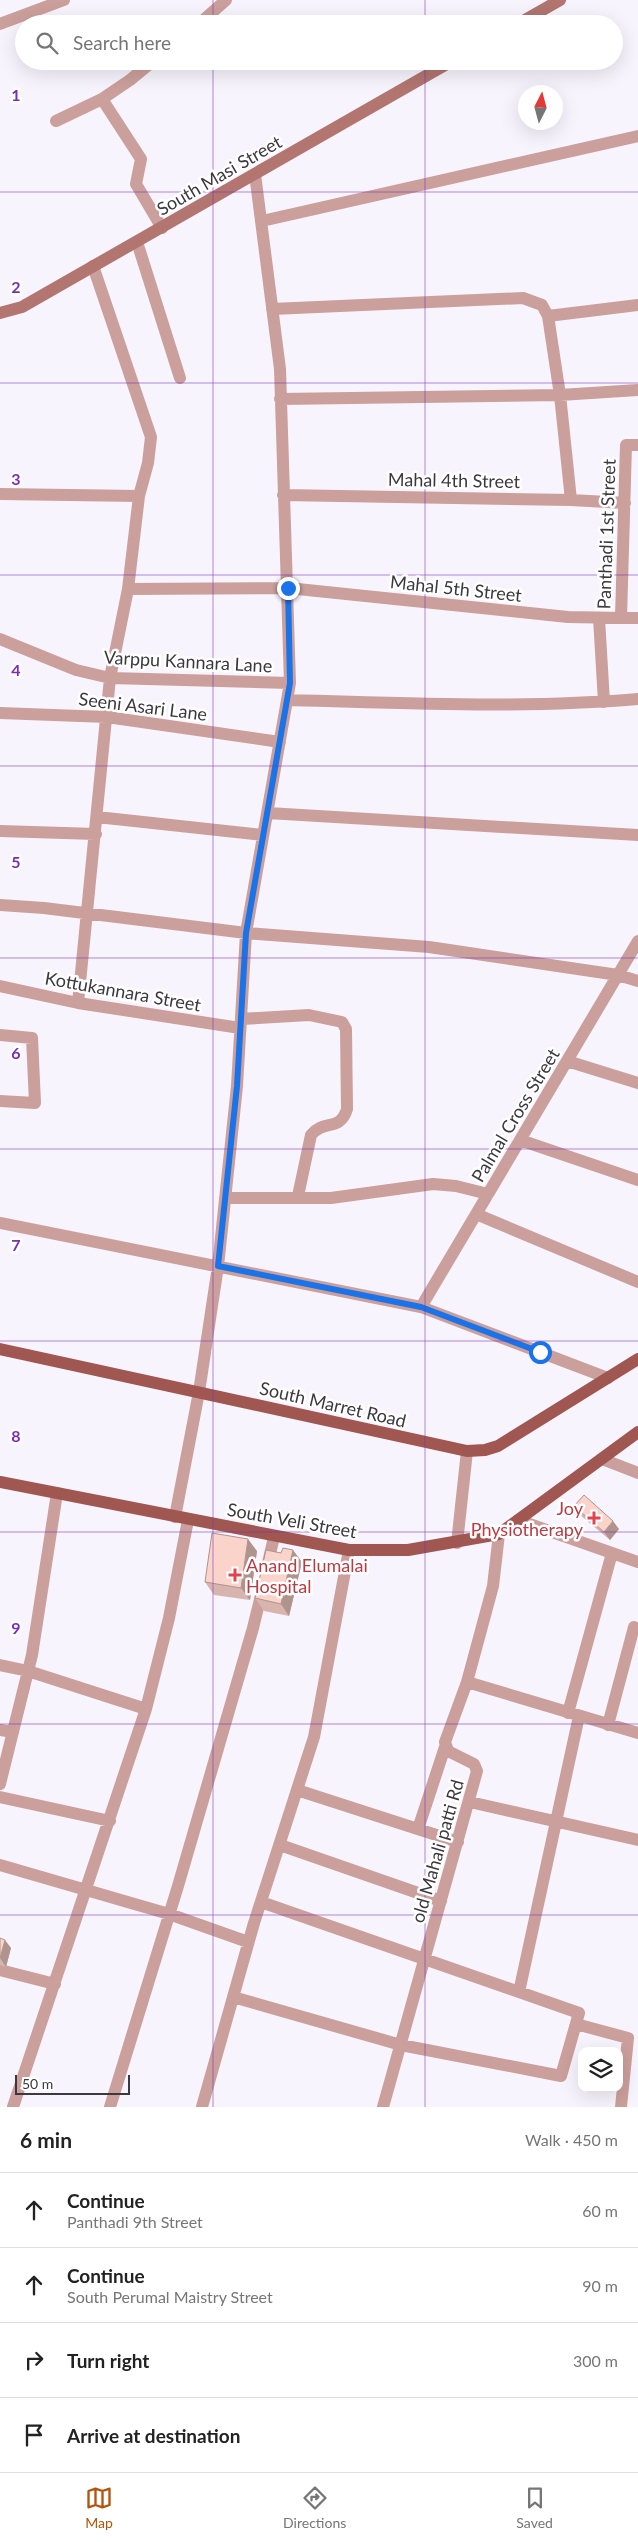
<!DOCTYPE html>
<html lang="en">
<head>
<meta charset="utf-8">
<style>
  :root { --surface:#fff; --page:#f2f2f2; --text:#222; --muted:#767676; --line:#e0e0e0; --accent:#b45309 }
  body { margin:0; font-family:Lato,sans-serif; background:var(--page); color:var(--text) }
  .controls { position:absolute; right:15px; bottom:15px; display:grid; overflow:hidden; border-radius:10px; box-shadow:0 5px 20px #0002 }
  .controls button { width:45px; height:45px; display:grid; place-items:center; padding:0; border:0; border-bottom:1px solid var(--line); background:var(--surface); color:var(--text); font:25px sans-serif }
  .compass { position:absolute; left:518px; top:85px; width:45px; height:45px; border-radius:50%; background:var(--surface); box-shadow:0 5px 20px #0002; rotate:6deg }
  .scale { position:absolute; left:15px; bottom:12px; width:115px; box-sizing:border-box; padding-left:5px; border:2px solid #3b393d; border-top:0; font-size:14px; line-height:18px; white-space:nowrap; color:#3b393d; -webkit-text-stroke:4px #fff; paint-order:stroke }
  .stop { position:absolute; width:15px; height:15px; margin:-11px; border:4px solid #1a73e8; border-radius:50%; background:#fff }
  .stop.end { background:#1a73e8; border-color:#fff; box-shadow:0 1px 5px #0008 }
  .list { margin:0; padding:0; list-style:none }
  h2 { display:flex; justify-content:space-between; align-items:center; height:65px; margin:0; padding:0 20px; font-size:21px }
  h2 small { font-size:16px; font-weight:400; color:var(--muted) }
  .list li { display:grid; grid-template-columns:32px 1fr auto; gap:15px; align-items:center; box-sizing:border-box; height:75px; padding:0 20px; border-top:1px solid var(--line) }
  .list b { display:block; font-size:19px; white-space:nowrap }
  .list p { margin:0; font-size:16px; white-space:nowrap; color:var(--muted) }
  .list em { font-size:16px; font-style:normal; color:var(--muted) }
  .icon { flex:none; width:28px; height:28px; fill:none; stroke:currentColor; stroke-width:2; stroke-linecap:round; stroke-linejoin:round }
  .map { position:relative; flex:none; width:638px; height:2107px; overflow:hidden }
  .search { position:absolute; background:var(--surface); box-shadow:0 5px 20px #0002; left:15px; right:15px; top:15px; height:55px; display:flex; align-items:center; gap:12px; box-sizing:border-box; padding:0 18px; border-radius:28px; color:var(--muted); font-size:19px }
  .sheet { height:365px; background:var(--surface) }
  nav { display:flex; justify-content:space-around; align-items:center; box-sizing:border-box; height:70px; border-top:1px solid var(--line); background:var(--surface); font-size:14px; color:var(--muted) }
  nav a { display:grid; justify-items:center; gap:2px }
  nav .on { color:var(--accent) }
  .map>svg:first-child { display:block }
</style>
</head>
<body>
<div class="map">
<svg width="638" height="2107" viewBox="0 0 638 2107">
  <rect width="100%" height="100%" fill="#f7f4fd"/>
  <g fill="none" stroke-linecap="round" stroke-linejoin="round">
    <path stroke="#cb9f9b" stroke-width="12" d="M0 24 64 0
      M199 24 226 0
      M102 99 141 159 136 184 162 228
      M56 121 102 99 130 80 153 61
      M262 221 638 136
      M137 242 180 378
      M93 266 151 437 148 463 139 496
      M272 309 523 298 542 305 548 316 638 305
      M548 316 560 395 571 500
      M280 399 560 395 638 390
      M638 445H626L621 618H638
      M0 494 139 496 128 589 110 678 78 1003
      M283 495 571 500 625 503
      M128 589 288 588 568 617 621 618
      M599 618 604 702
      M0 639 76 670 110 678 290 683
      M288 700C404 703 522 709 638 699
      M0 713 107 717 280 742
      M268 813 638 835
      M97 817 263 835
      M0 831 96 834
      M0 905 44 908 246 933 429 947 618 975 638 981
      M0 986 78 1003 240 1028
      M241 1019 309 1015 342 1022 346 1029 347 1109C340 1132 324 1119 311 1135L298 1196
      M0 1035 32 1038 35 1103 0 1101
      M567 1061 638 1083
      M520 1140 638 1180
      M225 1198H331L433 1184 456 1186 488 1194
      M476 1214 638 1282
      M0 1223 421 1307 608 1378
      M421 1307 638 941
      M602 1459 638 1473
      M175 1517 199 1392 218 1266 237 1086 246 933 290 683 280 369 255 174
      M518 1520 638 1562
      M457 1543 467 1451
      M267 1567 274 1537
      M0 1665 28 1671 146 1709
      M467 1682 638 1733
      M568 1713 612 1553
      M608 1725 634 1627
      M0 1730 13 1732
      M0 1784 32 1655 57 1493
      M297 1790 458 1842
      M0 1797 110 1821
      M470 1802 638 1840
      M418 1829 445 1747
      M280 1845 441 1901
      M0 1865 169 1914 248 1942
      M0 1970 55 1984
      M519 1992 579 1716
      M233 1997 401 2045 561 2076 579 2013 261 1902
      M576 2024 628 2038 621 2107
      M13 2107 146 1709 169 1618 188 1520
      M110 2107 178 1886 253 1628 263 1587
      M202 2107 254 1923 314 1737 349 1550
      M383 2107 477 1771 474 1764 448 1751 445 1742 467 1682 493 1586 499 1534"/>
    <path stroke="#b27570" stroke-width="12" d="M518 24 560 0
      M0 313 22 307 452 61"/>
    <path stroke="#a05651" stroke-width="12" d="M0 1349 467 1451 485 1450 498 1446 638 1359
      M0 1482 349 1550H408L499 1534 638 1432"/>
  </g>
  <path fill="#d7b5ae" d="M574 1506 619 1529 610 1540 580 1515Z
    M257 1551 250 1600 214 1595 205 1582Z
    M281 1553 302 1562 289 1616 264 1611 255 1598Z
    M0 1938 11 1948 6 1967 0 1965Z"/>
  <path fill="#af948d" d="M613 1521 619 1529 610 1540 604 1532Z
    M248 1539 257 1551 250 1600 241 1588Z
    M293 1550 302 1562 289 1616 281 1604Z
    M5 1940 11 1948 6 1967 0 1958Z"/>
  <path fill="#fad3ca" stroke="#af948d" d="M584 1495 613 1521 604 1532 574 1506Z
    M212 1533 248 1539 241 1588 205 1582Z
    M283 1548 293 1550 281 1604 255 1598 266 1550 281 1553Z
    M0 1938 5 1940 0 1958Z"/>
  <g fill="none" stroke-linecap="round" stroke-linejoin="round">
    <path stroke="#1a73e8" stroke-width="6" d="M288 588 290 683 246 933 237 1086 218 1266 421 1307 540 1352"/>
  </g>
  <path fill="none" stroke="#7b2cbf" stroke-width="1" stroke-opacity="0.55" d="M213 0V24M425 0V24M213 61V2107M425 61V2107M0 192H638M0 383H638M0 575H638M0 766H638M0 958H638M0 1149H638M0 1341H638M0 1532H638M0 1724H638M0 1915H638"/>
  <g fill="#e0444e" stroke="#fff" stroke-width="2">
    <path d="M591.5 1510.5h5v5h5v5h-5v5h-5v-5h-5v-5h5z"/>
    <path d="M232.5 1567.5h5v5h5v5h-5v5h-5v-5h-5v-5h5z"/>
  </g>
  <g text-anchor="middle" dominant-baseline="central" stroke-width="5" stroke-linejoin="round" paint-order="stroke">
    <g font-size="18" fill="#3b393d" stroke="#fff">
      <text transform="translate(219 175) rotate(-30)">South Masi Street</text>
      <text transform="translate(454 480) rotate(1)">Mahal 4th Street</text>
      <text transform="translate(606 534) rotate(-88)">Panthadi 1st Street</text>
      <text transform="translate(456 588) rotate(6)">Mahal 5th Street</text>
      <text transform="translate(188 661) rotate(3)">Varppu Kannara Lane</text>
      <text transform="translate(143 706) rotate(7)">Seeni Asari Lane</text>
      <text transform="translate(123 991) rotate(10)">Kottukannara Street</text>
      <text transform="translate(515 1115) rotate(-59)">Palmal Cross Street</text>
      <text transform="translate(333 1404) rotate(13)">South Marret Road</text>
      <text transform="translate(292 1520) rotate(10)">South Veli Street</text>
      <text transform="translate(437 1851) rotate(-74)">old Mahali patti Rd</text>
    </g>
    <g font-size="18" fill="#be3a42" stroke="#fff" text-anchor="end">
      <text x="583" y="1508">Joy<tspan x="583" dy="21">Physiotherapy</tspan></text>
      <text x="246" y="1565" text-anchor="start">Anand Elumalai<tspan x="246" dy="21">Hospital</tspan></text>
    </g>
  </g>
  <g font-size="16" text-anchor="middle" font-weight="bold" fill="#7b2cbf" stroke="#fff" stroke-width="5" stroke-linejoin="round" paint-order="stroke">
    <text x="16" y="101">1</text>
    <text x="16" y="293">2</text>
    <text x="16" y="485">3</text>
    <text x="16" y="676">4</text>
    <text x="16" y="868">5</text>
    <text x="16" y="1059">6</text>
    <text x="16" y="1251">7</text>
    <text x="16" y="1442">8</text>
    <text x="16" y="1634">9</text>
  </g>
</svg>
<div class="controls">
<button><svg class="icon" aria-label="layers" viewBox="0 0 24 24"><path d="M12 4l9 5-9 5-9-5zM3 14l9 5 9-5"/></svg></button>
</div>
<svg class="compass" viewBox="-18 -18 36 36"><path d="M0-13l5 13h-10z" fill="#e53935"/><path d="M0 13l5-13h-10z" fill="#767676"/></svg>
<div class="scale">50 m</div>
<div class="stop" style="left:540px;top:1352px"></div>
<div class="stop end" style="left:288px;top:588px"></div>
<div class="search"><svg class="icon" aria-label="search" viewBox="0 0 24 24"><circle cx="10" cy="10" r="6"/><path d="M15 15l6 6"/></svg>Search here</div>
</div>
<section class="sheet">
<h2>6 min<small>Walk · 450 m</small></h2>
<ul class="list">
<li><svg class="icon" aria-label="ahead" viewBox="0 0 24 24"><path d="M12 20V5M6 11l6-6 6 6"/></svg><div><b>Continue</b><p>Panthadi 9th Street</p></div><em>60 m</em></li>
<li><svg class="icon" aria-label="ahead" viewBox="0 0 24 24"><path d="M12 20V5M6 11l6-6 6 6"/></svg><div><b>Continue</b><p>South Perumal Maistry Street</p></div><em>90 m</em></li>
<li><svg class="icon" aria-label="right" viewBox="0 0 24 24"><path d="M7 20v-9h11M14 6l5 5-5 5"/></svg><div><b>Turn right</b></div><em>300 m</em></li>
<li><svg class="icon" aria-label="arrive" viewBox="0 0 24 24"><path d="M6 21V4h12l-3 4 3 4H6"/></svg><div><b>Arrive at destination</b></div></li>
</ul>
</section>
<nav>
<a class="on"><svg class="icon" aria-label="map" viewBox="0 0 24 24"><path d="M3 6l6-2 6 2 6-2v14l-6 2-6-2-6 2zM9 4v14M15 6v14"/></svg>Map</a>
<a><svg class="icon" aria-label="directions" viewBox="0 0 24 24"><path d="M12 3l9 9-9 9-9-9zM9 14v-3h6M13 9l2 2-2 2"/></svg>Directions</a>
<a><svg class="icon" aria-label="saved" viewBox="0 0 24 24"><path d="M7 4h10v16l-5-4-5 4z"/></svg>Saved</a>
</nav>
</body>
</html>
